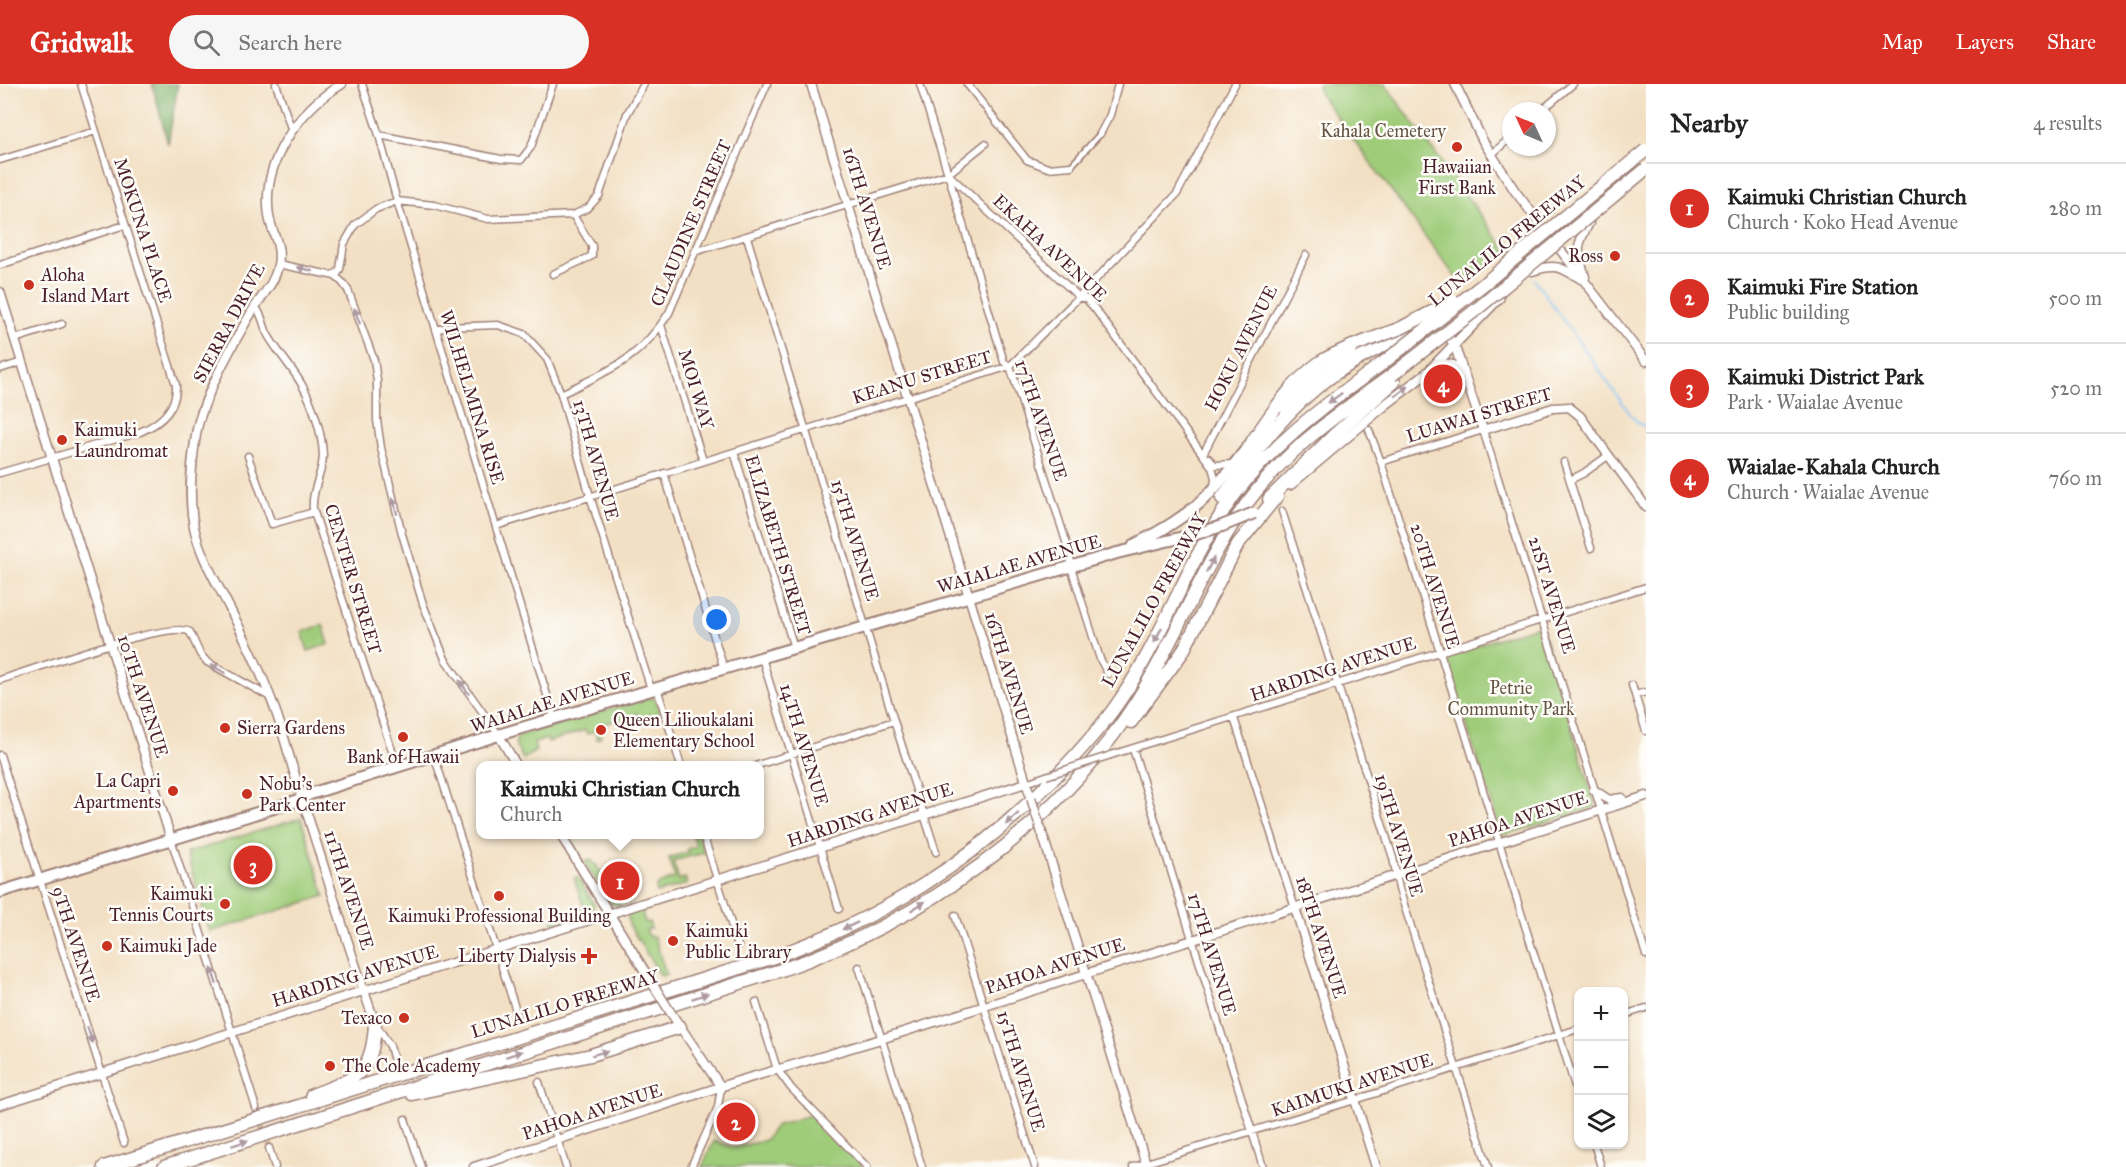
<!DOCTYPE html>
<html lang="en">
<head>
<meta charset="utf-8">
<style>
  :root { --surface:#fff; --page:#f6f6f6; --text:#222; --muted:#767676; --line:#e0e0e0; --accent:#d93025 }
  body { margin:0; font-family:"IM FELL Great Primer",serif; background:var(--page); color:var(--text) }
  .controls { position:absolute; right:18px; bottom:18px; display:grid; overflow:hidden; border-radius:12px; box-shadow:0 2px 4px #0004 }
  .controls button { width:54px; height:54px; display:grid; place-items:center; padding:0; border:0; border-bottom:2px solid var(--line); background:var(--surface); color:var(--text); font:30px sans-serif }
  .compass { position:absolute; left:1502px; top:18px; width:54px; height:54px; border-radius:50%; background:var(--surface); box-shadow:0 2px 4px #0004; rotate:314deg }
  .you { position:absolute; left:717px; top:536px; width:21px; height:21px; margin:-15px; border:4px solid #fff; border-radius:50%; background:#1a73e8; box-shadow:0 0 0 9px #1a73e833 }
  .badge { display:grid; place-items:center; width:39px; height:39px; border-radius:50%; background:var(--accent); color:#fff; font-size:20px; font-weight:700 }
  .pin { position:absolute; translate:-50% -50%; border:3px solid #fff; box-shadow:0 2px 6px #0006 }
  .popup { position:absolute; left:476px; top:677px; width:288px; height:78px; box-sizing:border-box; display:grid; place-content:center; border-radius:12px; background:var(--surface); filter:drop-shadow(0 2px 4px #0005); font-size:20px; white-space:nowrap; color:var(--muted) }
  .popup b { font-size:22px; color:var(--text) }
  .popup::after { content:''; position:absolute; left:50%; top:100%; margin-left:-12px; border:12px solid transparent; border-top-color:var(--surface) }
  .list { margin:0; padding:0; list-style:none }
  h2 { display:flex; justify-content:space-between; align-items:center; height:78px; margin:0; padding:0 24px; font-size:26px }
  h2 small { font-size:20px; font-weight:400; color:var(--muted) }
  .list li { display:grid; grid-template-columns:39px 1fr auto; gap:18px; align-items:center; box-sizing:border-box; height:90px; padding:0 24px; border-top:2px solid var(--line) }
  .list b { display:block; font-size:22px; white-space:nowrap }
  .list p { margin:0; font-size:20px; white-space:nowrap; color:var(--muted) }
  .list em { font-size:20px; font-style:normal; color:var(--muted) }
  .icon { flex:none; width:33px; height:33px; fill:none; stroke:currentColor; stroke-width:2; stroke-linecap:round; stroke-linejoin:round }
  .map { position:relative; flex:none; width:1646px; height:1083px; overflow:hidden }
  header { display:flex; align-items:center; gap:36px; box-sizing:border-box; height:84px; padding:0 30px; background:var(--accent); color:#fff }
  header strong { font-size:28px }
  nav { display:flex; gap:33px; margin-inline-start:auto; font-size:21px }
  .search { width:420px; height:54px; background:var(--page); display:flex; align-items:center; gap:15px; box-sizing:border-box; padding:0 21px; border-radius:33px; color:var(--muted); font-size:22px }
  main { display:flex }
  aside { flex:1; background:var(--surface) }
  .map>svg:first-child { display:block }
</style>
</head>
<body>
<header>
<strong>Gridwalk</strong>
<div class="search"><svg class="icon" aria-label="search" viewBox="0 0 24 24"><circle cx="10" cy="10" r="6"/><path d="M15 15l6 6"/></svg>Search here</div>
<nav><a>Map</a><a>Layers</a><a>Share</a></nav>
</header>
<main>
<div class="map">
<svg width="1646" height="1083" viewBox="0 0 1646 1083">
  <rect width="100%" height="100%" fill="#fdfcf7"/>
  <filter id="ink" filterUnits="userSpaceOnUse"><feTurbulence type="fractalNoise" baseFrequency=".0167" numOctaves="2"/><feDisplacementMap in="SourceGraphic" scale="12" xChannelSelector="R" yChannelSelector="G"/><feConvolveMatrix kernelMatrix="1 2 1 2 8 2 1 2 1" color-interpolation-filters="sRGB"/></filter>
  <filter id="wash" filterUnits="userSpaceOnUse"><feTurbulence type="fractalNoise" baseFrequency=".008" numOctaves="4" result="noise"/><feDisplacementMap in="SourceGraphic" scale="24" xChannelSelector="R" yChannelSelector="G"/><feGaussianBlur stdDeviation="1.35" result="paint"/><feColorMatrix in="noise" values="0 0 0 0 0 0 0 0 0 0 0 0 0 0 0 0 0 1.4 0 .05"/><feComposite in="paint" operator="in"/></filter>
  <g filter="url(#wash)">
    <rect width="100%" height="100%" fill="#f3e0c4"/>
    <path fill="#9fcc79" stroke="#747652" stroke-width="1.5" d="M1318 0H1385L1507 167 1462 202 1319 9Z
      M323 541 329 560 308 567 302 548Z
      M1541 541 1596 723 1502 752 1444 571Z
      M650 613 656 616 660 629 640 634 638 630 598 642 601 653 597 655 595 647 587 650 585 646 548 658 547 655 534 659 536 667 523 675 516 662V655L521 651Z
      M301 734 325 812 210 848 186 769Z
      M692 751H698L704 769 673 777 679 796 685 794 687 800 657 809 656 803 661 799 675 794 669 774 688 768 687 765 696 762Z
      M591 776 597 782 599 788 605 786 607 791 602 793 612 809 622 812 630 808 631 817 617 821 611 820 584 778Z
      M578 793 594 820 593 826 590 829 554 840 552 834 557 829 559 833 584 824 574 794Z
      M677 813 678 816 642 827 645 839 649 838 651 844 646 846 649 853 654 852 666 890 661 892 629 841C628 838 627 835 628 832 631 824 668 815 677 813Z
      M813 1030 862 1081 860 1083H702L714 1057 735 1064 765 1056 775 1042Z"/>
    <path fill="#7fb069" stroke="#64684a" stroke-width="1.5" d="M152 0H178L168 60Z"/>
    <g fill="none" stroke-linecap="round" stroke-linejoin="round">
      <path stroke="#7abef0" stroke-width="2" d="M1534 195 1631 331 1639 340 1646 342"/>
    </g>
  </g>
  <g filter="url(#ink)">
    <g fill="none" stroke-linecap="round" stroke-linejoin="round">
      <path stroke="#d1b9a5" stroke-width="6" stroke-dasharray="6 3" stroke-linecap="butt" d="M256 1024 269 1064"/>
      <g stroke="#9e8078" stroke-width="8">
        <path id="pedestrian" d="M1071 82 1100 50"/>
      </g>
      <g stroke="#9e8078" stroke-width="9">
        <path id="minor" d="M276 0 292 47
          M362 0 379 51 397 117 554 634
          M920 0 948 90 1079 213 1086 215 1095 225 1212 383 1215 394 1214 404
          M967 0 1027 76 1048 84 1071 82
          M1541 27 1573 0
          M1100 50 1110 31 1118 0
          M379 51 501 75 521 76 531 63 553 0
          M1491 71 1511 53
          M0 76 96 47
          M948 90 1004 278 1010 282 1070 470 1071 483 1100 575 1108 590
          M747 153 894 637 936 768
          M694 168 948 90 985 60
          M278 180 335 192 342 198 348 206 374 276 377 297V336L381 364 402 450 423 520 445 575 498 650
          M0 181 125 141
          M553 190 592 172V162L573 131
          M331 191 338 189 340 185 344 160 355 141 376 125 397 117 434 121 488 135 573 131 588 124 599 112 627 30 644 0
          M255 223C263 230 263 242 268 251 278 269 292 283 302 301 313 320 322 349 323 371 323 390 311 405 313 425L397 682
          M661 241 703 377
          M436 246 446 243 498 241 524 250 547 275 561 310 590 412 651 605
          M15 255 62 240
          M0 285 22 278
          M561 310C610 286 638 277 669 229L767 0
          M1369 346 1381 378 1578 1012
          M734 368 794 564
          M1203 370 1306 171
          M248 372 272 440 314 428
          M1208 374 1215 381 1234 380
          M1381 378 1483 346 1646 871
          M1564 378 1591 464
          M0 389 140 348C161 339 177 325 176 301L81 0
          M664 389 724 585
          M1570 396 1584 389 1609 371
          M1282 427 1393 774 1399 805 1488 1083
          M496 442 1010 282 1079 213 1177 110 1235 0
          M762 574 839 825
          M0 596C29 587 170 535 190 548L200 570 207 578 270 613
          M1632 601 1635 611
          M657 604 681 682
          M1646 608 1635 611 1646 647
          M1234 634 1295 824
          M1133 665 1263 1083
          M0 671 124 1059
          M434 671 517 930
          M1111 671 1646 503
          M755 682 894 637
          M1026 699 1046 692
          M703 750 738 862
          M171 755 256 1024
          M955 831 1035 1083
          M859 883 922 1083
          M756 918 777 985 791 1004 867 1083
          M1624 931 1646 924
          M377 942 390 962 393 973
          M539 998 566 1083
          M405 1035 421 1083
          M1594 1060 1601 1083
          M269 1064 275 1083
          M691 1083 718 1023 721 1003
          M1133 1083 1355 1016 1578 945"/>
      </g>
      <g stroke="#9e8078" stroke-width="11">
        <path id="tertiary" d="M342 0C298 26 261 79 269 132 272 150 282 161 278 181 275 199 262 211 253 226 234 258 201 315 196 351 191 382 188 413 194 443 200 472 216 497 229 523 247 558 264 594 277 631 285 655 291 680 299 704 324 783 348 862 375 939
          M811 0 1031 714
          M1455 0 1483 57 1515 107 1646 277
          M1532 187C1555 179 1561 183 1581 195
          M1585 193C1577 166 1575 164 1589 139
          M0 208 171 755
          M1435 235 1454 260 1483 346 1553 324 1569 323 1580 332 1646 423
          M498 650 517 682
          M1594 706 1609 716 1622 714
          M1042 749 1147 1083
          M560 750 654 902
          M1295 824 1376 1083
          M671 929 721 1003
          M0 1021 1026 699
          M474 1083 735 998 881 955 1646 712"/>
      </g>
      <g stroke="#9e8078" stroke-width="12">
        <path id="secondary" d="M1396 254 1432 236
          M1434 284C1446 277 1456 280 1464 292
          M1282 324C1306 297 1336 278 1369 264
          M1290 401 1385 321 1427 289 1499 214"/>
      </g>
      <g stroke="#9e8078" stroke-width="14">
        <path id="primary" d="M1134 461C1161 447 1189 431 1210 409 1225 393 1238 375 1252 358
          M0 808 296 717 310 710 508 648 1117 469 1196 450"/>
      </g>
      <g stroke="#9e8078" stroke-width="15">
        <path id="motorway" d="M1252 358C1271 330 1291 299 1319 279 1329 272 1341 267 1353 262
          M1222 414C1254 369 1287 323 1333 291 1355 276 1378 264 1401 252
          M1269 415 1334 351 1394 298
          M1131 638 1182 569 1238 460 1277 412
          M412 1010 591 971 680 943
          M312 1011C356 994 373 991 375 939
          M104 1083 768 875C880 836 973 778 1056 692 1080 667 1103 642 1122 613 1162 554 1185 485 1224 426 1265 364 1323 322 1383 279
          M164 1083 784 885C922 837 1057 742 1136 618 1174 559 1198 493 1236 435 1276 373 1333 333 1392 291"/>
      </g>
      <use href="#pedestrian" stroke="#fff" stroke-width="4.5"/>
      <use href="#minor" stroke="#fff" stroke-width="6"/>
      <use href="#tertiary" stroke="#fff" stroke-width="8"/>
      <use href="#secondary" stroke="#fff" stroke-width="9"/>
      <use href="#primary" stroke="#fff" stroke-width="10"/>
      <use href="#motorway" stroke="#fff" stroke-width="12"/>
      <g stroke="#9e8078" stroke-width="9" stroke-linecap="butt">
        <path id="minor-bridge" d="M1046 692 1111 671"/>
      </g>
      <g stroke="#9e8078" stroke-width="11" stroke-linecap="butt">
        <path id="tertiary-bridge" d="M1031 714 1042 749
          M654 902 671 929"/>
      </g>
      <g stroke="#9e8078" stroke-width="14" stroke-linecap="butt">
        <path id="primary-bridge" d="M1196 450 1222 442 1254 429"/>
      </g>
      <g stroke="#9e8078" stroke-width="15" stroke-linecap="butt">
        <path id="motorway-bridge" d="M1353 262 1401 244 1453 217
          M1383 279 1485 199 1646 66
          M1392 291 1477 225 1646 85"/>
      </g>
      <use href="#minor-bridge" stroke="#fff" stroke-width="6"/>
      <use href="#tertiary-bridge" stroke="#fff" stroke-width="8"/>
      <use href="#primary-bridge" stroke="#fff" stroke-width="10"/>
      <use href="#motorway-bridge" stroke="#fff" stroke-width="12"/>
    </g>
    <defs><path id="oneway-solid" d="M-6-.8H1V-3.2L6.5 0L1 3.2V.8H-6Z" transform="scale(1.5)"/></defs>
    <g fill="#ae9aa0">
      <use href="#oneway-solid" transform="translate(305 185) rotate(-165)"/>
      <use href="#oneway-solid" transform="translate(357 232) rotate(-110)"/>
      <use href="#oneway-solid" transform="translate(1402 307) rotate(-38)"/>
      <use href="#oneway-solid" transform="translate(1335 314) rotate(144)"/>
      <use href="#oneway-solid" transform="translate(395 422) rotate(-104)"/>
      <use href="#oneway-solid" transform="translate(1210 481) rotate(-63)"/>
      <use href="#oneway-solid" transform="translate(1158 551) rotate(117)"/>
      <use href="#oneway-solid" transform="translate(218 585) rotate(-151)"/>
      <use href="#oneway-solid" transform="translate(464 603) rotate(-125)"/>
      <use href="#oneway-solid" transform="translate(1012 735) rotate(138)"/>
      <use href="#oneway-solid" transform="translate(918 822) rotate(-32)"/>
      <use href="#oneway-solid" transform="translate(850 842) rotate(155)"/>
      <use href="#oneway-solid" transform="translate(214 892) rotate(-108)"/>
      <use href="#oneway-solid" transform="translate(700 912) rotate(-18)"/>
      <use href="#oneway-solid" transform="translate(90 951) rotate(72)"/>
      <use href="#oneway-solid" transform="translate(600 969) rotate(-15)"/>
      <use href="#oneway-solid" transform="translate(514 970) rotate(-18)"/>
      <use href="#oneway-solid" transform="translate(240 1059) rotate(-18)"/>
    </g>
  </g>
  <g fill="#c8321e" stroke="#fdfcf7" stroke-width="2">
    <circle cx="1457" cy="63" r="6"/>
    <circle cx="1615" cy="172" r="6"/>
    <circle cx="29" cy="201" r="6"/>
    <circle cx="62" cy="356" r="6"/>
    <circle cx="225" cy="644" r="6"/>
    <circle cx="601" cy="646" r="6"/>
    <circle cx="403" cy="653" r="6"/>
    <circle cx="173" cy="707" r="6"/>
    <circle cx="247" cy="710" r="6"/>
    <circle cx="499" cy="812" r="6"/>
    <circle cx="225" cy="820" r="6"/>
    <circle cx="673" cy="857" r="6"/>
    <circle cx="107" cy="862" r="6"/>
    <path d="M586 863h6v6h6v6h-6v6h-6v-6h-6v-6h6z"/>
    <circle cx="404" cy="934" r="6"/>
    <circle cx="330" cy="982" r="6"/>
  </g>
  <g text-anchor="middle" dominant-baseline="central" stroke-width="5" stroke-linejoin="round" paint-order="stroke">
    <g font-size="18" fill="#645342" stroke="#fdfcf7">
      <text x="1383" y="47">Kahala Cemetery</text>
      <text x="1511" y="604">Petrie<tspan x="1511" dy="21">Community Park</tspan></text>
    </g>
    <g font-size="18" fill="#4a1f2b" stroke="#fdfcf7" text-anchor="start">
      <text x="1457" y="83" text-anchor="middle">Hawaiian<tspan x="1457" dy="21">First Bank</tspan></text>
      <text x="1603" y="172" text-anchor="end">Ross</text>
      <text x="41" y="191">Aloha<tspan x="41" dy="21">Island Mart</tspan></text>
      <text x="74" y="346">Kaimuki<tspan x="74" dy="21">Laundromat</tspan></text>
      <text x="613" y="636">Queen Lilioukalani<tspan x="613" dy="21">Elementary School</tspan></text>
      <text x="237" y="644">Sierra Gardens</text>
      <text x="403" y="673" text-anchor="middle">Bank of Hawaii</text>
      <text x="161" y="697" text-anchor="end">La Capri<tspan x="161" dy="21">Apartments</tspan></text>
      <text x="259" y="700">Nobu's<tspan x="259" dy="21">Park Center</tspan></text>
      <text x="213" y="810" text-anchor="end">Kaimuki<tspan x="213" dy="21">Tennis Courts</tspan></text>
      <text x="499" y="832" text-anchor="middle">Kaimuki Professional Building</text>
      <text x="685" y="847">Kaimuki<tspan x="685" dy="21">Public Library</tspan></text>
      <text x="119" y="862">Kaimuki Jade</text>
      <text x="576" y="872" text-anchor="end">Liberty Dialysis</text>
      <text x="392" y="934" text-anchor="end">Texaco</text>
      <text x="342" y="982">The Cole Academy</text>
    </g>
    <g font-size="18" fill="#4a1f2b" stroke="#fdfcf7">
      <text transform="translate(867 124) rotate(73)">16TH AVENUE</text>
      <text transform="translate(691 139) rotate(-67)">CLAUDINE STREET</text>
      <text transform="translate(143 146) rotate(72)">MOKUNA PLACE</text>
      <text transform="translate(1507 157) rotate(-39)">LUNALILO FREEWAY</text>
      <text transform="translate(1050 164) rotate(43)">EKAHA AVENUE</text>
      <text transform="translate(229 239) rotate(-62)">SIERRA DRIVE</text>
      <text transform="translate(1241 264) rotate(-63)">HOKU AVENUE</text>
      <text transform="translate(922 293) rotate(-17)">KEANU STREET</text>
      <text transform="translate(696 305) rotate(73)">MOI WAY</text>
      <text transform="translate(472 313) rotate(73)">WILHELMINA RISE</text>
      <text transform="translate(1479 331) rotate(-17)">LUAWAI STREET</text>
      <text transform="translate(1041 336) rotate(71)">17TH AVENUE</text>
      <text transform="translate(596 376) rotate(74)">13TH AVENUE</text>
      <text transform="translate(855 456) rotate(73)">15TH AVENUE</text>
      <text transform="translate(778 461) rotate(73)">ELIZABETH STREET</text>
      <text transform="translate(1019 480) rotate(-16)">WAIALAE AVENUE</text>
      <text transform="translate(353 495) rotate(73)">CENTER STREET</text>
      <text transform="translate(1435 502) rotate(73)">20TH AVENUE</text>
      <text transform="translate(1552 511) rotate(73)">21ST AVENUE</text>
      <text transform="translate(1154 516) rotate(-61)">LUNALILO FREEWAY</text>
      <text transform="translate(1333 585) rotate(-18)">HARDING AVENUE</text>
      <text transform="translate(1009 589) rotate(73)">16TH AVENUE</text>
      <text transform="translate(143 612) rotate(72)">10TH AVENUE</text>
      <text transform="translate(552 618) rotate(-17)">WAIALAE AVENUE</text>
      <text transform="translate(804 661) rotate(73)">14TH AVENUE</text>
      <text transform="translate(870 731) rotate(-18)">HARDING AVENUE</text>
      <text transform="translate(1518 735) rotate(-18)">PAHOA AVENUE</text>
      <text transform="translate(1399 751) rotate(73)">19TH AVENUE</text>
      <text transform="translate(349 806) rotate(72)">11TH AVENUE</text>
      <text transform="translate(1321 853) rotate(72)">18TH AVENUE</text>
      <text transform="translate(76 860) rotate(72)">9TH AVENUE</text>
      <text transform="translate(1212 870) rotate(73)">17TH AVENUE</text>
      <text transform="translate(1055 882) rotate(-18)">PAHOA AVENUE</text>
      <text transform="translate(355 892) rotate(-17)">HARDING AVENUE</text>
      <text transform="translate(565 920) rotate(-17)">LUNALILO FREEWAY</text>
      <text transform="translate(1021 987) rotate(73)">15TH AVENUE</text>
      <text transform="translate(1352 1001) rotate(-18)">KAIMUKI AVENUE</text>
      <text transform="translate(592 1028) rotate(-18)">PAHOA AVENUE</text>
    </g>
  </g>
</svg>
<div class="controls">
<button>+</button>
<button>−</button>
<button><svg class="icon" aria-label="layers" viewBox="0 0 24 24"><path d="M12 4l9 5-9 5-9-5zM3 14l9 5 9-5"/></svg></button>
</div>
<svg class="compass" viewBox="-18 -18 36 36"><path d="M0-13l5 13h-10z" fill="#e53935"/><path d="M0 13l5-13h-10z" fill="#767676"/></svg>
<div class="you"></div>
<div class="pin badge" style="left:620px;top:797px">1</div>
<div class="popup"><b>Kaimuki Christian Church</b>Church</div>
<div class="pin badge" style="left:736px;top:1038px">2</div>
<div class="pin badge" style="left:253px;top:781px">3</div>
<div class="pin badge" style="left:1443px;top:300px">4</div>
</div>
<aside>
<h2>Nearby<small>4 results</small></h2>
<ul class="list">
<li><span class="badge">1</span><div><b>Kaimuki Christian Church</b><p>Church · Koko Head Avenue</p></div><em>280 m</em></li>
<li><span class="badge">2</span><div><b>Kaimuki Fire Station</b><p>Public building</p></div><em>500 m</em></li>
<li><span class="badge">3</span><div><b>Kaimuki District Park</b><p>Park · Waialae Avenue</p></div><em>520 m</em></li>
<li><span class="badge">4</span><div><b>Waialae-Kahala Church</b><p>Church · Waialae Avenue</p></div><em>760 m</em></li>
</ul>
</aside>
</main>
</body>
</html>
